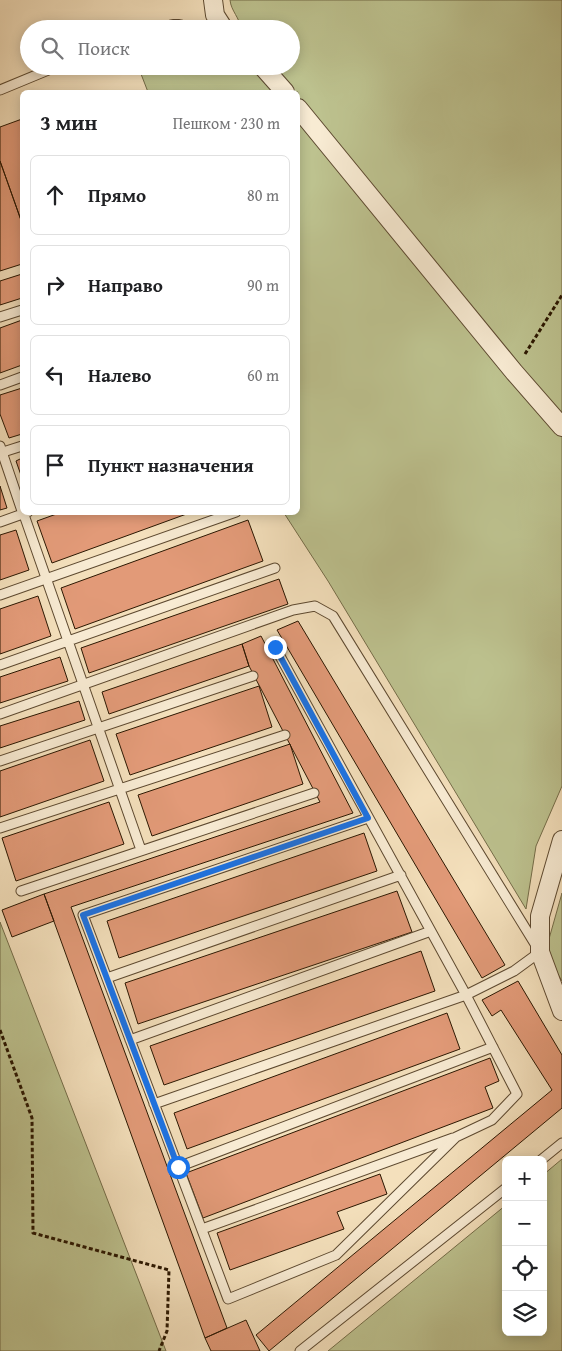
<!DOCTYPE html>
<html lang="ru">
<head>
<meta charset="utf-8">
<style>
  :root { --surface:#fff; --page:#f2f2f2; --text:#202124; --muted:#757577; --line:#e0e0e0 }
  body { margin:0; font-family:"Gentium Book Plus",serif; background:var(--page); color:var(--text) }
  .controls { position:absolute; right:15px; bottom:15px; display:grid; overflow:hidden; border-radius:8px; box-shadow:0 2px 12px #0003 }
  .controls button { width:45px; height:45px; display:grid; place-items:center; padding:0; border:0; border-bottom:1px solid var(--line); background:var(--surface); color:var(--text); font:25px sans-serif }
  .stop { position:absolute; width:15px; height:15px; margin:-11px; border:4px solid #1a73e8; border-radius:50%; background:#fff }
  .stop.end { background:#1a73e8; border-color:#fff; box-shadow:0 1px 5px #0008 }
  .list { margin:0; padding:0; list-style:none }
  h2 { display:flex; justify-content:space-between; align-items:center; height:65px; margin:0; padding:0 20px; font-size:21px }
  h2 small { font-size:16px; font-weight:400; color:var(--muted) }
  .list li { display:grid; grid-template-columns:32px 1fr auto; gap:15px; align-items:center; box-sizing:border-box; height:80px; margin:0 10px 10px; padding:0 10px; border:1px solid var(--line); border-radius:8px }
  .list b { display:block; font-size:19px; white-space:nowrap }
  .list em { font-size:16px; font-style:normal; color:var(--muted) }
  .icon { flex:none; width:28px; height:28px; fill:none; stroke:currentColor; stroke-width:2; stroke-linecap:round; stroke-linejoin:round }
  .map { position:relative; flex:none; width:562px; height:1351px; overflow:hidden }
  .search { position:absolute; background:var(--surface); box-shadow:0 2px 12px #0003; left:20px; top:20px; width:280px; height:55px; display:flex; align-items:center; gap:12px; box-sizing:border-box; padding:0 18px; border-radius:28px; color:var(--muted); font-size:19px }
  .panel { position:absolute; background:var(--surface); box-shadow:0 2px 12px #0003; left:20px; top:90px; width:280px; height:425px; border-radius:8px }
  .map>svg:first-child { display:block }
</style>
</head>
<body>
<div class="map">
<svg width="562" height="1351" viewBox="0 0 562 1351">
  <rect width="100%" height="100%" fill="#f4e0bc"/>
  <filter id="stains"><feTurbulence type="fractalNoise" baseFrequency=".004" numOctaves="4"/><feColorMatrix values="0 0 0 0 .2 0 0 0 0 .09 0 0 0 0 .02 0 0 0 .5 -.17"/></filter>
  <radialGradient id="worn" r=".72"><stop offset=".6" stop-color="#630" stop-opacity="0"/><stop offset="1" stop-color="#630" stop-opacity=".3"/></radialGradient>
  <path fill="#bdc28f" stroke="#746c48" d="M230 0H562V786L536 846 526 909 328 581 284 513 298 512V92H148L141 74 156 66H291V29H241C240 18 231 11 230 0Z
    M562 893V981L545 953Z
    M0 922 166 1351H0Z
    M562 1159V1351H328L506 1205V1332H543V1175Z"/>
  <path fill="#e29a78" stroke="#2b1701" d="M22 119V223L0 161V127Z
    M0 161 22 223V264L0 271Z
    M22 274V298L0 305V281Z
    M22 320V365L0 373V328Z
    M22 388V434L9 438 0 414V395Z
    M22 458V478L16 461Z
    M0 486 7 508 0 510Z
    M62 512H192L52 563 37 521Z
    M248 520 263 561 75 629 61 588Z
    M16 530 29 570 0 580V535Z
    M279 579 288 604 89 673 81 648Z
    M38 596 51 636 0 654V609Z
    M298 621 505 965 482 978 277 630Z
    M261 636 353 813 71 907 227 1328 205 1338 44 894 320 802 249 666 242 644Z
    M242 644 249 666 109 714 102 692Z
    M60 657 68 681 0 703V677Z
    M259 686 272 727 130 775 116 734Z
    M79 701 85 720 0 748V726Z
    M90 740 104 781 0 817V771Z
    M290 744 303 784 152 836 138 795Z
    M109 802 124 844 16 881 2 838Z
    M364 833 377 871 119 958 107 921Z
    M397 891 412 932 138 1024 125 983Z
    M44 894 54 921 12 937 2 910Z
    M421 951 435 991 164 1085 150 1046Z
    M518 981 562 1055V1108L269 1351 256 1335 552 1090 501 1010 492 1016 482 1000Z
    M447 1013 460 1049 187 1149 174 1113Z
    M490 1058 499 1081 485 1087 493 1108 203 1218 186 1173Z
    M380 1174 387 1194 337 1212 344 1229 230 1270 217 1233Z
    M246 1320 260 1351H211L205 1338Z"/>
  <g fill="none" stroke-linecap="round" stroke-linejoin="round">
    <g stroke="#5d4930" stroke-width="11">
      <path id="service" d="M0 90 58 66
        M0 317 22 310
        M0 385 22 377
        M0 446 22 511
        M0 453 22 446
        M23 512 141 850
        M0 522 28 512
        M0 595 236 512
        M275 647 466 995 517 1094 492 1120 456 1137 336 1255 228 1299 83 915 368 818
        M0 665 275 568
        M0 714 293 610 315 606 333 616 540 952 514 971 466 995 154 1104
        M0 761 253 676
        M0 828 285 735
        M21 891 314 793
        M107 978 401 875
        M130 1040 431 931
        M541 1160 562 1143
        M178 1167 493 1047
        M202 1229 453 1138
        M300 1351 506 1188"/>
    </g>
    <g stroke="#5d4930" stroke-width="20">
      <path id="minor" d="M213 0 215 15 224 29
        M173 29H179
        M262 66 285 92
        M298 108 514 372 562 427
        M562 840 540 916V952L562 1011"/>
    </g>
    <path stroke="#2b1701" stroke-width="3" stroke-dasharray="4 2.5" stroke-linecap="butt" d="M525 354 562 295
      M0 1030 32 1118 33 1233 169 1270 167 1331 159 1351"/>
    <use href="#service" stroke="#f8ebd3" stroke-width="9"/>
    <use href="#minor" stroke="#f8ebd3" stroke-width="18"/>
  </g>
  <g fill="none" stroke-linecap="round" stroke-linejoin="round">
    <path stroke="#1a73e8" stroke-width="6" d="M178 1167 83 915 368 818 275 647"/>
  </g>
  <rect width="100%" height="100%" filter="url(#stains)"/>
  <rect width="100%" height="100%" fill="url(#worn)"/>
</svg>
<div class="controls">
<button>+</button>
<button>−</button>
<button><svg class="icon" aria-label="locate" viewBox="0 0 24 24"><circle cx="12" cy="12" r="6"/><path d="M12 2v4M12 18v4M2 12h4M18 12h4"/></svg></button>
<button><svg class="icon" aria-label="layers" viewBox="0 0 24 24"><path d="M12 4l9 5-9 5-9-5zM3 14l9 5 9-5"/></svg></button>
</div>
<div class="stop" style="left:178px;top:1167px"></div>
<div class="stop end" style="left:275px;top:647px"></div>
<div class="search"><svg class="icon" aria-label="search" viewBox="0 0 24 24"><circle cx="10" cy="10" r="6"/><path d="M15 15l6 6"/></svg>Поиск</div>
<section class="panel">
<h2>3 мин<small>Пешком · 230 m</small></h2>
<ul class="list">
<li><svg class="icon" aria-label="ahead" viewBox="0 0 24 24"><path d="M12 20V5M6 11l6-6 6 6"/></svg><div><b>Прямо</b></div><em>80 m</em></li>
<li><svg class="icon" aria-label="right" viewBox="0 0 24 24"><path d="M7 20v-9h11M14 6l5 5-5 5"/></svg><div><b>Направо</b></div><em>90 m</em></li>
<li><svg class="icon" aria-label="left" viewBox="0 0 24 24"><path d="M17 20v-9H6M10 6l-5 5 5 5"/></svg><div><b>Налево</b></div><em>60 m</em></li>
<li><svg class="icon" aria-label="arrive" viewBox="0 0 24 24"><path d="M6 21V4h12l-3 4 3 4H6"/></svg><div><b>Пункт назначения</b></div></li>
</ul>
</section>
</div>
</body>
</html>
